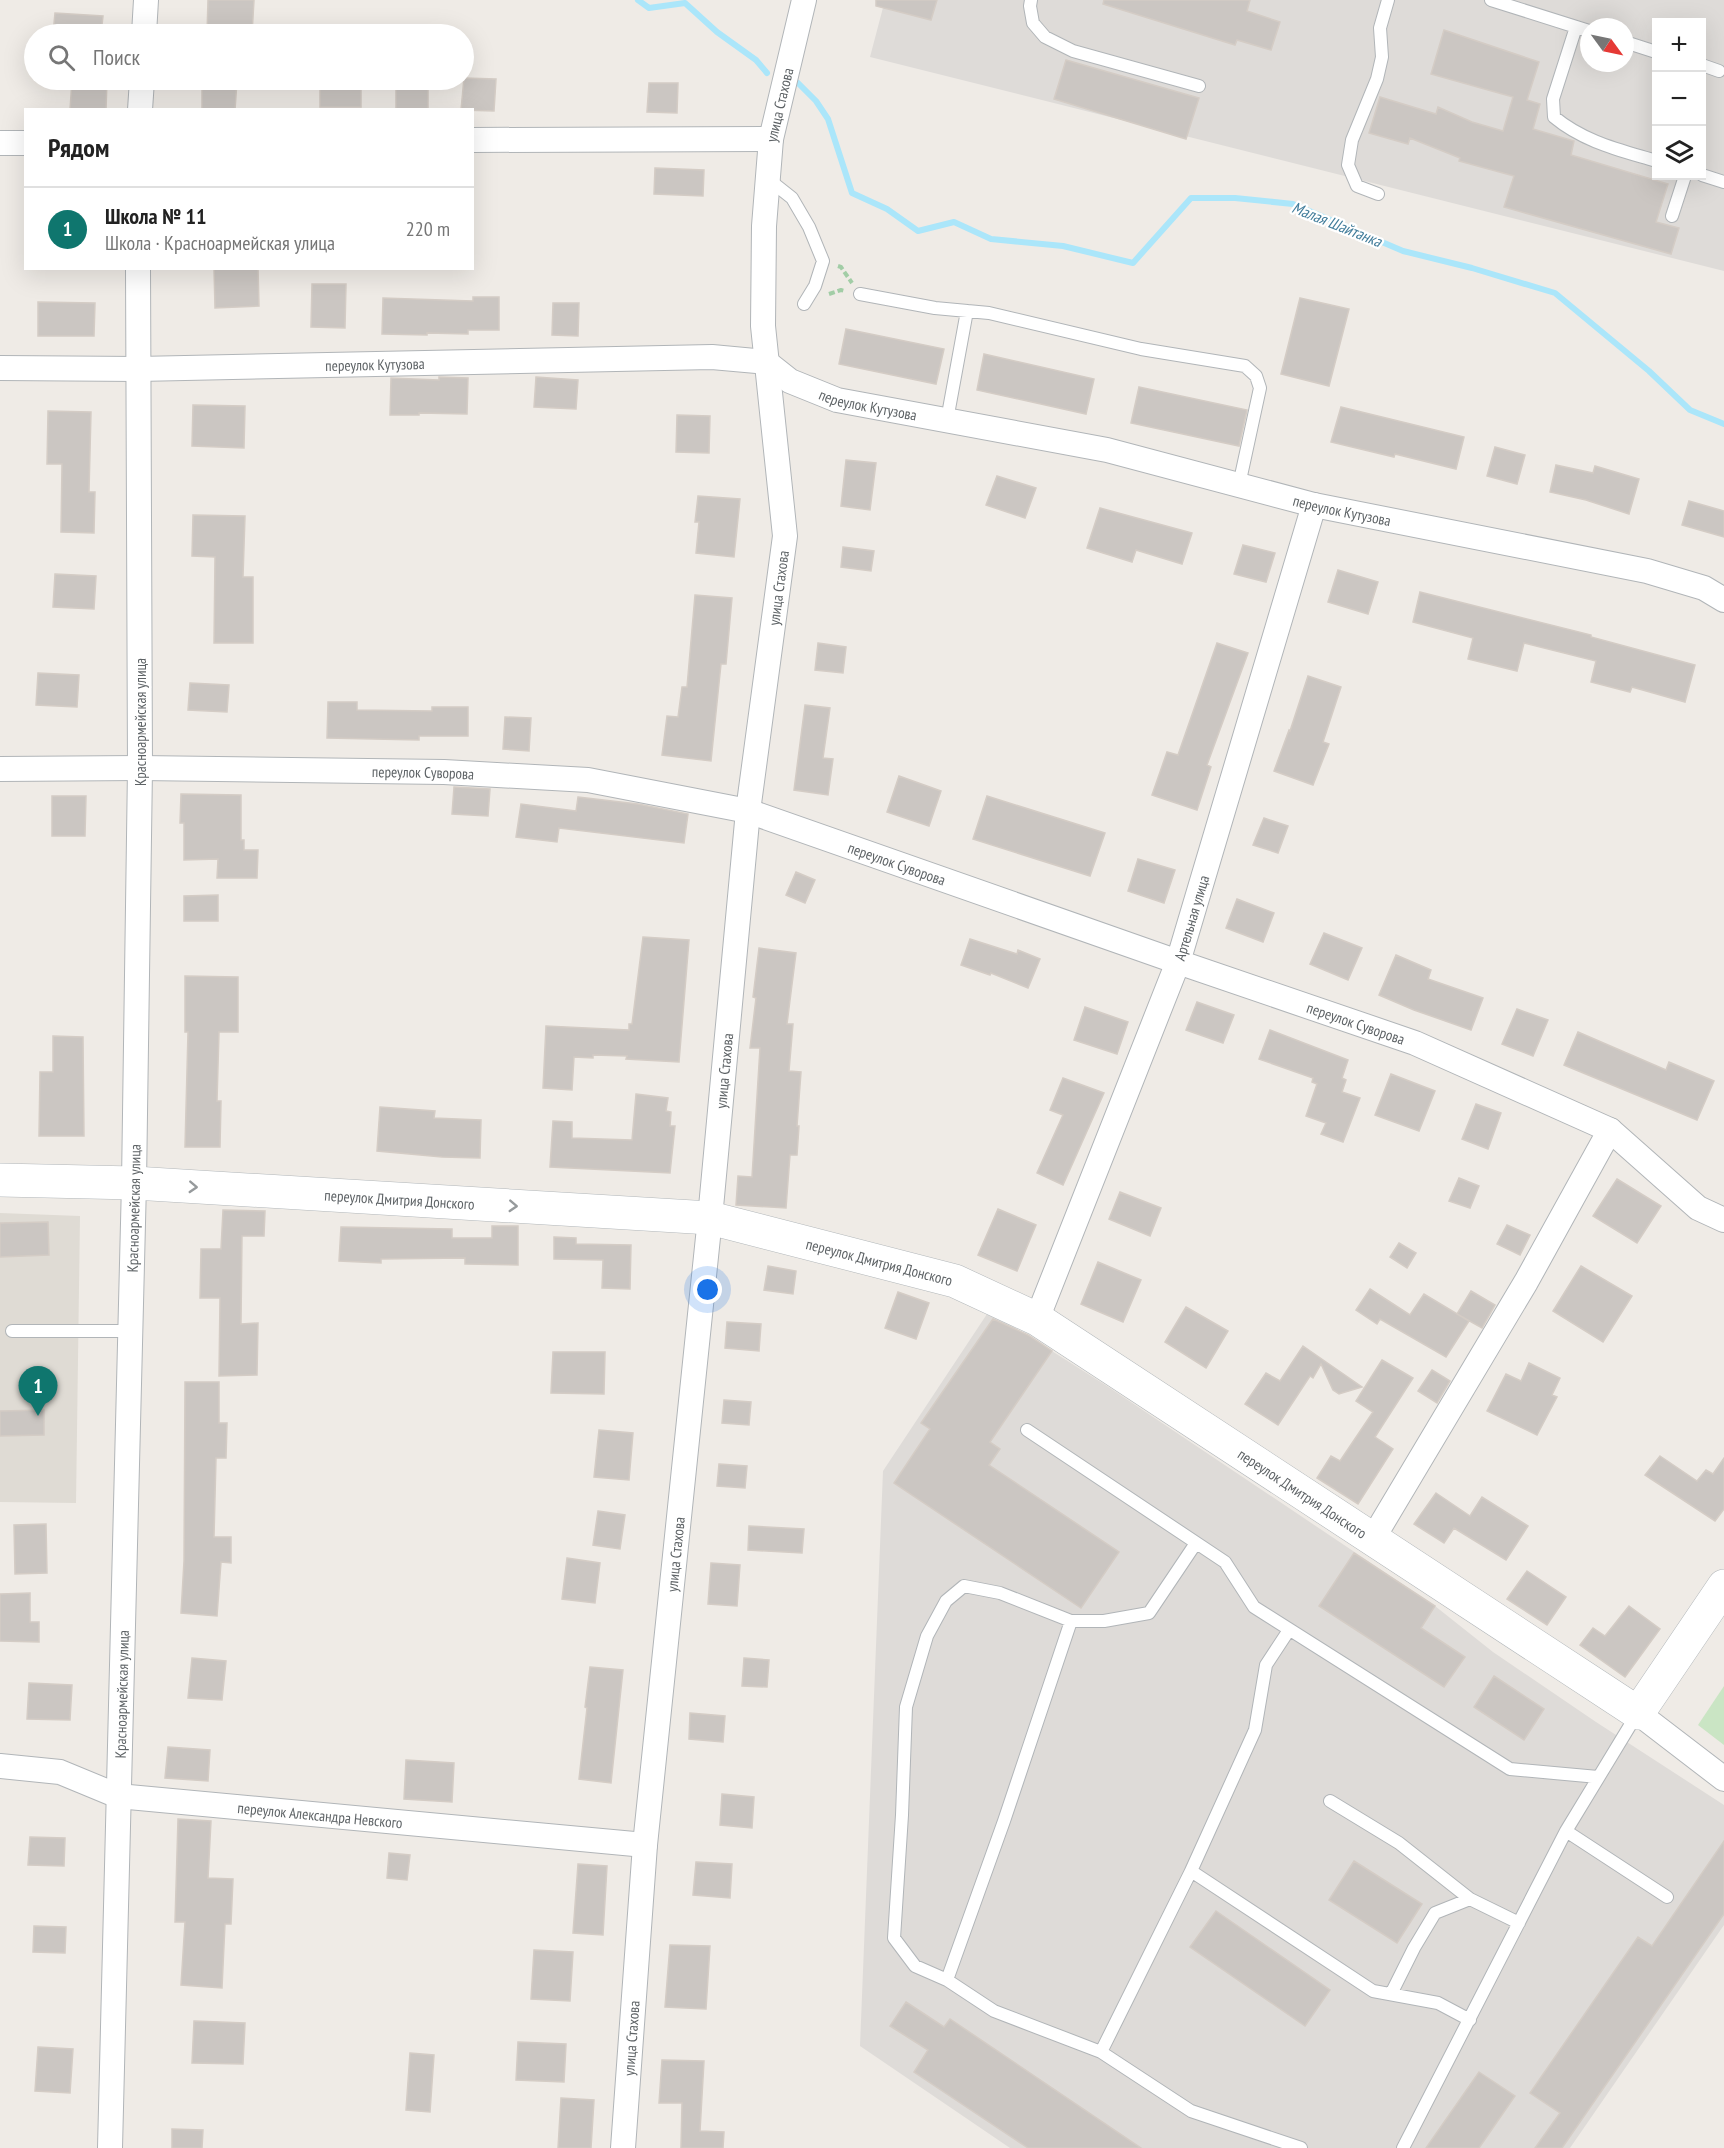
<!DOCTYPE html>
<html lang="ru">
<head>
<meta charset="utf-8">
<style>
  :root { --surface:#fff; --page:#f6f6f6; --text:#222; --muted:#767676; --line:#e0e0e0; --accent:#0f766e }
  body { margin:0; font-family:"PT Sans Narrow",sans-serif; background:var(--page); color:var(--text) }
  .controls { position:absolute; right:18px; top:18px; display:grid; overflow:hidden; border-radius:0px; box-shadow:0 6px 24px #0002 }
  .controls button { width:54px; height:54px; display:grid; place-items:center; padding:0; border:0; border-bottom:2px solid var(--line); background:var(--surface); color:var(--text); font:30px sans-serif }
  .compass { position:absolute; left:1580px; top:18px; width:54px; height:54px; border-radius:50%; background:var(--surface); box-shadow:0 6px 24px #0002; rotate:123deg }
  .you { position:absolute; left:708px; top:1290px; width:21px; height:21px; margin:-15px; border:4px solid #fff; border-radius:50%; background:#1a73e8; box-shadow:0 0 0 9px #1a73e833 }
  .badge { display:grid; place-items:center; width:39px; height:39px; border-radius:50%; background:var(--accent); color:#fff; font-size:20px; font-weight:700 }
  .pin { position:absolute; translate:-50% -50px; filter:drop-shadow(0 2px 3px #0008) }
  .pin::after { content:''; position:absolute; top:32px; width:21px; height:18px; background:inherit; clip-path:polygon(0 0,100% 0,50% 100%) }
  .list { margin:0; padding:0; list-style:none }
  h2 { display:flex; justify-content:space-between; align-items:center; height:78px; margin:0; padding:0 24px; font-size:26px }
  h2 small { font-size:20px; font-weight:400; color:var(--muted) }
  .list li { display:grid; grid-template-columns:39px 1fr auto; gap:18px; align-items:center; box-sizing:border-box; height:84px; padding:0 24px; border-top:2px solid var(--line) }
  .list b { display:block; font-size:22px; white-space:nowrap }
  .list p { margin:0; font-size:20px; white-space:nowrap; color:var(--muted) }
  .list em { font-size:20px; font-style:normal; color:var(--muted) }
  .icon { flex:none; width:33px; height:33px; fill:none; stroke:currentColor; stroke-width:2; stroke-linecap:round; stroke-linejoin:round }
  .map { position:relative; flex:none; width:1724px; height:2148px; overflow:hidden }
  .search { position:absolute; background:var(--surface); box-shadow:0 6px 24px #0002; left:24px; top:24px; width:450px; height:66px; display:flex; align-items:center; gap:15px; box-sizing:border-box; padding:0 21px; border-radius:33px; color:var(--muted); font-size:22px }
  .panel { position:absolute; background:var(--surface); box-shadow:0 6px 24px #0002; left:24px; top:108px; width:450px; height:162px; border-radius:0px }
  .map>svg:first-child { display:block }
</style>
</head>
<body>
<div class="map">
<svg width="1724" height="2148" viewBox="0 0 1724 2148">
  <rect width="100%" height="100%" fill="#efebe6"/>
  <path fill="#dedbd8" fill-rule="evenodd" d="M885 0H1724V271L870 57ZM1656 22H1702V176H1656ZM1589 27H1625V63H1589Z
    M989 1311 1107 1386 1435 1606 1493 1652 1596 1722 1724 1805V1925L1570 2148H1010L860 2046 883 1471Z"/>
  <path fill="#dfdbd4" d="M0 1213 80 1216 76 1503 0 1502Z"/>
  <path fill="#cae5c4" d="M1724 1686V1745L1698 1725Z"/>
  <g fill="none" stroke-linecap="round" stroke-linejoin="round">
    <path stroke="#abe6fa" stroke-width="6" d="M638 0 649 8 685 3 717 32 756 60 767 73
      M798 83 816 101 828 119 852 193 887 209 918 231 954 222 991 239 1063 246 1133 263 1191 198H1235L1293 204 1403 251 1472 268 1555 293 1649 371 1690 410 1724 424"/>
  </g>
  <path fill="#cbc6c2" stroke="#d4ccc5" stroke-width="1.5" d="M208 0H254L252 34H207Z
    M876 0H937L931 20 876 6Z
    M1104 0H1250L1247 11 1280 22 1271 50 1237 40 1235 45 1103 4Z
    M55 13 103 16 101 34H53Z
    M1444 30 1539 62 1527 100 1540 104 1533 129 1574 141 1571 155 1668 184 1656 222 1679 228 1671 254 1504 207 1514 176 1459 161 1460 158 1410 138 1408 144 1369 133 1380 97 1436 114 1438 107 1472 122 1503 131 1513 97 1431 74Z
    M1066 60 1199 98 1186 139 1054 99Z
    M464 78 496 79 494 111 461 110Z
    M72 80H107L106 110H70Z
    M320 80H361V107H320Z
    M202 81H237L235 110H202Z
    M396 83H428V110H396Z
    M649 83H678L677 113 647 112Z
    M655 168 704 170 703 196 654 194Z
    M214 268H258L259 306 215 308Z
    M312 284H346L345 328 311 327Z
    M473 297H499V330H468V334L427 333V335L382 334 383 298 473 301Z
    M1300 298 1349 309 1329 386 1281 374Z
    M38 302 95 303 94 336H38Z
    M553 303H579L578 336 552 335Z
    M846 329 944 349 936 384 839 364Z
    M984 354 1094 379 1086 414 977 390Z
    M439 377 468 378 467 414 419 413V415H390L391 378 439 380Z
    M536 377 578 380 576 409 534 407Z
    M1139 387 1247 410 1239 446 1131 423Z
    M193 405 245 406 244 448 192 446Z
    M1341 407 1464 437 1456 469 1395 454 1394 457 1331 442Z
    M48 411 91 412 89 492H95L94 533 61 532 62 464H47Z
    M677 415 710 416 709 453 676 452Z
    M1495 447 1525 455 1517 484 1487 476Z
    M846 460 876 463 870 510 841 506Z
    M1556 465 1593 473 1595 466 1639 479 1629 514 1586 500 1550 492Z
    M997 476 1036 488 1025 518 986 505Z
    M698 496 740 499 734 557 696 553 699 522H695Z
    M1689 501 1724 511V537L1682 525Z
    M1100 508 1192 533 1182 564 1136 550 1132 562 1087 548Z
    M193 515 245 516 243 577H253V643H214L215 557 192 556Z
    M1243 545 1275 553 1266 582 1234 574Z
    M843 547 874 551 871 571 841 567Z
    M1338 570 1378 582 1368 614 1328 602Z
    M55 574 96 576 94 609 53 607Z
    M1420 592 1591 635V637L1695 665 1685 702 1632 687 1630 692 1591 682 1596 661 1524 643 1517 671 1468 659 1473 638 1413 622Z
    M695 595 732 598 726 664H721L711 761 662 755 667 716 678 717 682 687H687Z
    M818 643 846 647 843 673 815 670Z
    M1217 643 1248 653 1207 765 1211 767 1197 810 1152 795 1167 752 1178 755Z
    M38 673 79 675 77 707 36 705Z
    M1308 676 1341 687 1323 742 1329 744 1313 785 1274 771 1289 730 1290 731Z
    M190 683 229 685 227 712 188 710Z
    M328 702H357V710L432 711V707H468V736H419V740L327 738Z
    M805 705 830 708 823 758 833 759 828 795 794 790Z
    M505 717 531 718 529 751 503 749Z
    M899 776 941 791 929 826 887 812Z
    M454 787 490 789 488 816 452 814Z
    M181 794 241 795V840H244V850H258L257 878H217L218 859 184 860V823H180Z
    M52 796H86L85 836H52Z
    M987 796 1105 833 1090 876 973 839Z
    M578 797 638 804 688 814 684 843 559 828 557 842 516 837 521 804 576 811Z
    M1264 818 1288 826 1278 853 1253 845Z
    M1138 859 1175 870 1164 903 1128 891Z
    M796 872 815 880 805 903 786 895Z
    M218 895V921H184V896Z
    M1237 899 1274 913 1263 942 1226 928Z
    M1324 933 1362 948 1348 980 1310 964Z
    M643 937 689 940 679 1062 626 1059 627 1056 593 1055V1058L574 1057 572 1090 543 1088 546 1026 629 1030V1024H632Z
    M970 939 1017 954 1018 950 1040 959 1028 988 991 973 990 975 961 965Z
    M759 948 796 953 787 1024H793L789 1071 801 1072 797 1126H799L797 1155H790L786 1208 736 1205 738 1176 752 1177 760 1048H750L756 998 753 997Z
    M1396 955 1431 970 1428 979 1483 998 1471 1030 1414 1010 1379 995Z
    M185 976 238 977V1032H219L217 1101H221L220 1147H185L188 1032H185Z
    M1197 1002 1234 1015 1223 1043 1186 1030Z
    M1085 1007 1128 1022 1117 1054 1074 1040Z
    M1517 1009 1548 1020 1533 1056 1502 1044Z
    M1270 1030 1348 1060 1342 1078 1346 1080 1342 1092 1360 1098 1343 1142 1321 1134 1326 1123 1306 1116 1317 1084 1312 1082 1313 1078 1259 1059Z
    M1578 1032 1666 1070 1669 1062 1714 1081 1697 1120 1564 1065Z
    M53 1036 83 1037 84 1136H39L40 1072H53Z
    M1391 1074 1435 1091 1419 1131 1375 1115Z
    M1063 1078 1104 1093 1063 1185 1037 1173 1063 1115 1050 1110Z
    M636 1094 668 1098 666 1111 671 1112 670 1126H675L670 1173 550 1167 553 1121 572 1122V1138L632 1140Z
    M1476 1104 1501 1113 1488 1149 1462 1139Z
    M380 1107 435 1111 434 1118 481 1120 480 1158 442 1157 377 1151Z
    M1459 1178 1479 1186 1470 1208 1449 1201Z
    M1617 1179 1661 1206 1637 1243 1593 1216Z
    M1120 1192 1161 1208 1150 1236 1109 1219Z
    M998 1209 1036 1225 1017 1271 978 1255Z
    M223 1210 265 1211 264 1236H242L241 1324 258 1323 257 1375 219 1376 220 1298H200L201 1249H221Z
    M48 1222 49 1255 0 1257V1223Z
    M1507 1225 1530 1235 1520 1255 1497 1244Z
    M492 1226H518V1265L465 1264V1258L381 1259V1263L339 1261 341 1227 452 1229V1238H492Z
    M554 1237 576 1238V1244L631 1245 630 1289 602 1288 603 1260 554 1259Z
    M1399 1243 1416 1253 1407 1268 1390 1257Z
    M1098 1262 1141 1280 1123 1322 1081 1304Z
    M768 1266 796 1271 793 1294 764 1290Z
    M1581 1266 1632 1296 1603 1342 1553 1311Z
    M1370 1289 1410 1315 1424 1294 1469 1321 1446 1357 1380 1319 1377 1324 1356 1310Z
    M1471 1291 1495 1305 1482 1328 1457 1314Z
    M898 1292 929 1303 916 1339 885 1328Z
    M1186 1307 1228 1331 1206 1368 1165 1342Z
    M993 1319 1028 1335 1052 1351 990 1442 1000 1449 989 1465 1119 1552 1081 1608 894 1483 930 1429 921 1423Z
    M727 1322 761 1324 759 1351 725 1348Z
    M1303 1346 1362 1387 1339 1394 1333 1390 1321 1364 1313 1378 1310 1376 1278 1425 1245 1404 1266 1373 1280 1381Z
    M553 1352H605L604 1394 551 1393Z
    M1382 1360 1413 1378 1375 1437 1393 1449 1358 1504 1317 1478 1331 1456 1340 1461 1373 1412 1356 1401Z
    M1529 1363 1560 1378 1552 1395 1557 1397 1537 1435 1487 1411 1506 1374 1521 1381Z
    M1432 1370 1450 1381 1437 1403 1418 1391Z
    M185 1382H219V1423H227L226 1458H216L214 1537H231V1563L221 1562 217 1616 181 1613 184 1561Z
    M724 1400 751 1402 749 1425 722 1423Z
    M44 1410V1435L0 1436V1411Z
    M599 1430 633 1433 629 1480 594 1477Z
    M1660 1456 1697 1481 1706 1470 1713 1474 1724 1458V1509L1715 1521 1645 1475Z
    M719 1464 747 1466 745 1488 717 1486Z
    M1436 1493 1470 1516 1482 1497 1528 1526 1506 1560 1454 1528 1444 1543 1414 1524Z
    M598 1511 625 1515 620 1549 593 1545Z
    M46 1524 47 1573 15 1574 14 1525Z
    M749 1526 804 1529 802 1553 748 1550Z
    M1354 1553 1435 1606 1421 1628 1465 1657 1444 1687 1319 1606Z
    M567 1558 600 1563 595 1603 562 1599Z
    M711 1563 740 1565 737 1606 708 1604Z
    M1527 1571 1566 1597 1547 1625 1507 1599Z
    M30 1593V1622H39V1642L0 1641V1594Z
    M1629 1606 1660 1629 1625 1677 1580 1645 1593 1628 1605 1636Z
    M192 1658 226 1661 222 1700 188 1698Z
    M744 1658 769 1660 767 1687 742 1686Z
    M590 1667 623 1670 611 1783 579 1779 587 1708 585 1707Z
    M1494 1676 1544 1709 1524 1740 1474 1707Z
    M29 1683 72 1685 70 1720 27 1719Z
    M690 1713 725 1716 723 1742 689 1739Z
    M168 1747 210 1750 208 1781 165 1778Z
    M406 1760 454 1763 452 1802 404 1799Z
    M722 1794 754 1797 752 1828 720 1825Z
    M178 1819 211 1821 208 1878 233 1879 231 1924H225L222 1988 181 1985 185 1922H175Z
    M30 1837 65 1838 64 1866 28 1865Z
    M1724 1841V1914L1562 2148H1535L1560 2113 1530 2093 1638 1937 1652 1946Z
    M389 1853 410 1855 407 1880 387 1878Z
    M1354 1861 1422 1904 1397 1943 1329 1900Z
    M696 1862 732 1864 730 1898 693 1895Z
    M578 1864 607 1866 603 1935 573 1933Z
    M1216 1911 1330 1990 1305 2026 1190 1947Z
    M34 1926 66 1927 65 1953 33 1952Z
    M670 1945 710 1946 706 2009 665 2007Z
    M534 1950 573 1952 570 2001 531 1999Z
    M906 2002 944 2027 950 2019 1141 2148H1028L914 2072 928 2050 890 2026Z
    M194 2021 245 2023 243 2064 192 2063Z
    M518 2042 566 2044 564 2082 516 2080Z
    M38 2047 73 2049 70 2093 35 2091Z
    M410 2053 434 2055 430 2112 406 2110Z
    M662 2060 704 2061 700 2131 724 2132 723 2148H681L682 2103H659Z
    M1479 2072 1515 2096 1479 2148H1426Z
    M561 2098 594 2100 591 2148H558Z
    M172 2129 203 2130 202 2148H172Z"/>
  <g fill="none" stroke-linecap="round" stroke-linejoin="round">
    <g stroke="#b1b5b8" stroke-width="14">
      <path id="lane" d="M1031 0 1030 6 1033 23 1045 37 1073 51 1199 86
        M1491 0 1589 31
        M1576 27 1553 99 1554 117C1584 142 1620 150 1656 161
        M1625 42 1656 52
        M1702 65 1719 71
        M1702 175 1724 182
        M768 179 792 198 809 227 823 261 815 286 804 304
        M1378 194 1357 186 1348 165 1352 140 1377 79 1382 57 1380 28 1388 0
        M1672 216 1685 176
        M860 294 935 308 989 313 1141 349 1245 366 1256 376 1260 388 1239 485
        M947 420 967 311
        M12 1331H129
        M1027 1430 1225 1562 1254 1607 1510 1769 1598 1777
        M1289 1630 1266 1665 1255 1730 1191 1871 1373 1991 1438 2003 1470 2020
        M1330 1801 1399 1843 1470 1899
        M1566 1831 1667 1897
        M1191 1871 1101 2052 1191 2111 1301 2148
        M947 1980 1004 1821 1071 1621
        M1391 1994 1414 1948 1435 1913 1470 1899 1519 1923
        M1101 2052 994 2011 947 1980 915 1966 894 1938 902 1815 906 1707 927 1636 946 1601 964 1586 1000 1593 1071 1621H1104L1149 1613 1196 1543
        M1403 2148 1566 1831 1637 1714"/>
    </g>
    <g stroke="#b1b5b8" stroke-width="26">
      <g id="street">
        <path d="M144 34 146 0"/>
        <path d="M140 110 142 80"/>
        <path d="M472 140 771 139"/>
        <path d="M0 143H26"/>
        <path id="s1" d="M0 368 138 369 712 357 766 362 790 381 837 400 1107 450 1314 505 1647 571 1704 588 1724 600"/>
        <path id="s2" d="M0 769 140 768 444 772 588 780 748 811 1178 962 1415 1043 1610 1130 1698 1208 1724 1220"/>
        <path id="s3" d="M1037 1319 1178 962 1314 505"/>
        <path d="M1372 1540 1526 1282 1610 1130"/>
        <path d="M1638 1713 1724 1779"/>
        <path id="s4" d="M0 1766 60 1772 118 1796 645 1845"/>
        <path id="s5" d="M110 2148 134 1183 140 768 138 268"/>
        <path id="s6" d="M623 2148 645 1845 710 1218 748 811 785 536 763 326 764 226 771 139 804 0"/>
      </g>
    </g>
    <g stroke="#b2b7ba" stroke-width="34">
      <g id="secondary">
        <path id="s7" d="M0 1180 134 1183 710 1218 955 1281 1037 1319 1638 1713 1724 1586"/>
      </g>
    </g>
    <path stroke="#a2cda6" stroke-width="4" stroke-dasharray="6 3" stroke-linecap="butt" d="M838 266 841 267 852 283
      M829 294 841 290 845 291"/>
    <use href="#lane" stroke="#fff" stroke-width="12"/>
    <use href="#street" stroke="#fff" stroke-width="24"/>
    <use href="#secondary" stroke="#fff" stroke-width="33"/>
  </g>
  <defs><path id="oneway-chevron" d="M-2-3.5L2.5 0L-2 3.5" fill="none" stroke-width="1.6" stroke-linecap="round" stroke-linejoin="round" transform="scale(1.5)"/></defs>
  <g stroke="#969a9c">
    <use href="#oneway-chevron" transform="translate(193 1187) rotate(3)"/>
    <use href="#oneway-chevron" transform="translate(513 1206) rotate(3)"/>
  </g>
  <g text-anchor="middle" dominant-baseline="central" stroke-width="4.5" stroke-linejoin="round" paint-order="stroke">
    <g font-size="15" fill="#5e6366" stroke="#fff">
      <text stroke="none"><textPath href="#s6" startOffset="2054">улица Стахова</textPath></text>
      <text stroke="none"><textPath href="#s1" startOffset="375">переулок Кутузова</textPath></text>
      <text stroke="none"><textPath href="#s1" startOffset="879">переулок Кутузова</textPath></text>
      <text stroke="none"><textPath href="#s1" startOffset="1365">переулок Кутузова</textPath></text>
      <text stroke="none"><textPath href="#s6" startOffset="1568">улица Стахова</textPath></text>
      <text transform="translate(140 722) rotate(-90)">Красноармейская улица</text>
      <text stroke="none"><textPath href="#s2" startOffset="423">переулок Суворова</textPath></text>
      <text stroke="none"><textPath href="#s2" startOffset="909">переулок Суворова</textPath></text>
      <text stroke="none"><textPath href="#s3" startOffset="430">Артельная улица</textPath></text>
      <text stroke="none"><textPath href="#s2" startOffset="1395">переулок Суворова</textPath></text>
      <text stroke="none"><textPath href="#s6" startOffset="1082">улица Стахова</textPath></text>
      <text stroke="none"><textPath href="#s7" startOffset="400">переулок Дмитрия Донского</textPath></text>
      <text stroke="none"><textPath href="#s5" startOffset="940">Красноармейская улица</textPath></text>
      <text stroke="none"><textPath href="#s7" startOffset="886">переулок Дмитрия Донского</textPath></text>
      <text stroke="none"><textPath href="#s7" startOffset="1372">переулок Дмитрия Донского</textPath></text>
      <text stroke="none"><textPath href="#s6" startOffset="596">улица Стахова</textPath></text>
      <text stroke="none"><textPath href="#s5" startOffset="454">Красноармейская улица</textPath></text>
      <text stroke="none"><textPath href="#s4" startOffset="326">переулок Александра Невского</textPath></text>
      <text stroke="none"><textPath href="#s6" startOffset="110">улица Стахова</textPath></text>
    </g>
    <g font-size="16" font-style="italic" fill="#427d9b" stroke="#fff">
      <text transform="translate(1337 224) rotate(22)">Малая Шайтанка</text>
    </g>
  </g>
</svg>
<div class="controls">
<button>+</button>
<button>−</button>
<button><svg class="icon" aria-label="layers" viewBox="0 0 24 24"><path d="M12 4l9 5-9 5-9-5zM3 14l9 5 9-5"/></svg></button>
</div>
<svg class="compass" viewBox="-18 -18 36 36"><path d="M0-13l5 13h-10z" fill="#e53935"/><path d="M0 13l5-13h-10z" fill="#767676"/></svg>
<div class="you"></div>
<div class="pin badge" style="left:38px;top:1416px">1</div>
<div class="search"><svg class="icon" aria-label="search" viewBox="0 0 24 24"><circle cx="10" cy="10" r="6"/><path d="M15 15l6 6"/></svg>Поиск</div>
<section class="panel">
<h2>Рядом<small></small></h2>
<ul class="list">
<li><span class="badge">1</span><div><b>Школа № 11</b><p>Школа · Красноармейская улица</p></div><em>220 m</em></li>
</ul>
</section>
</div>
</body>
</html>
